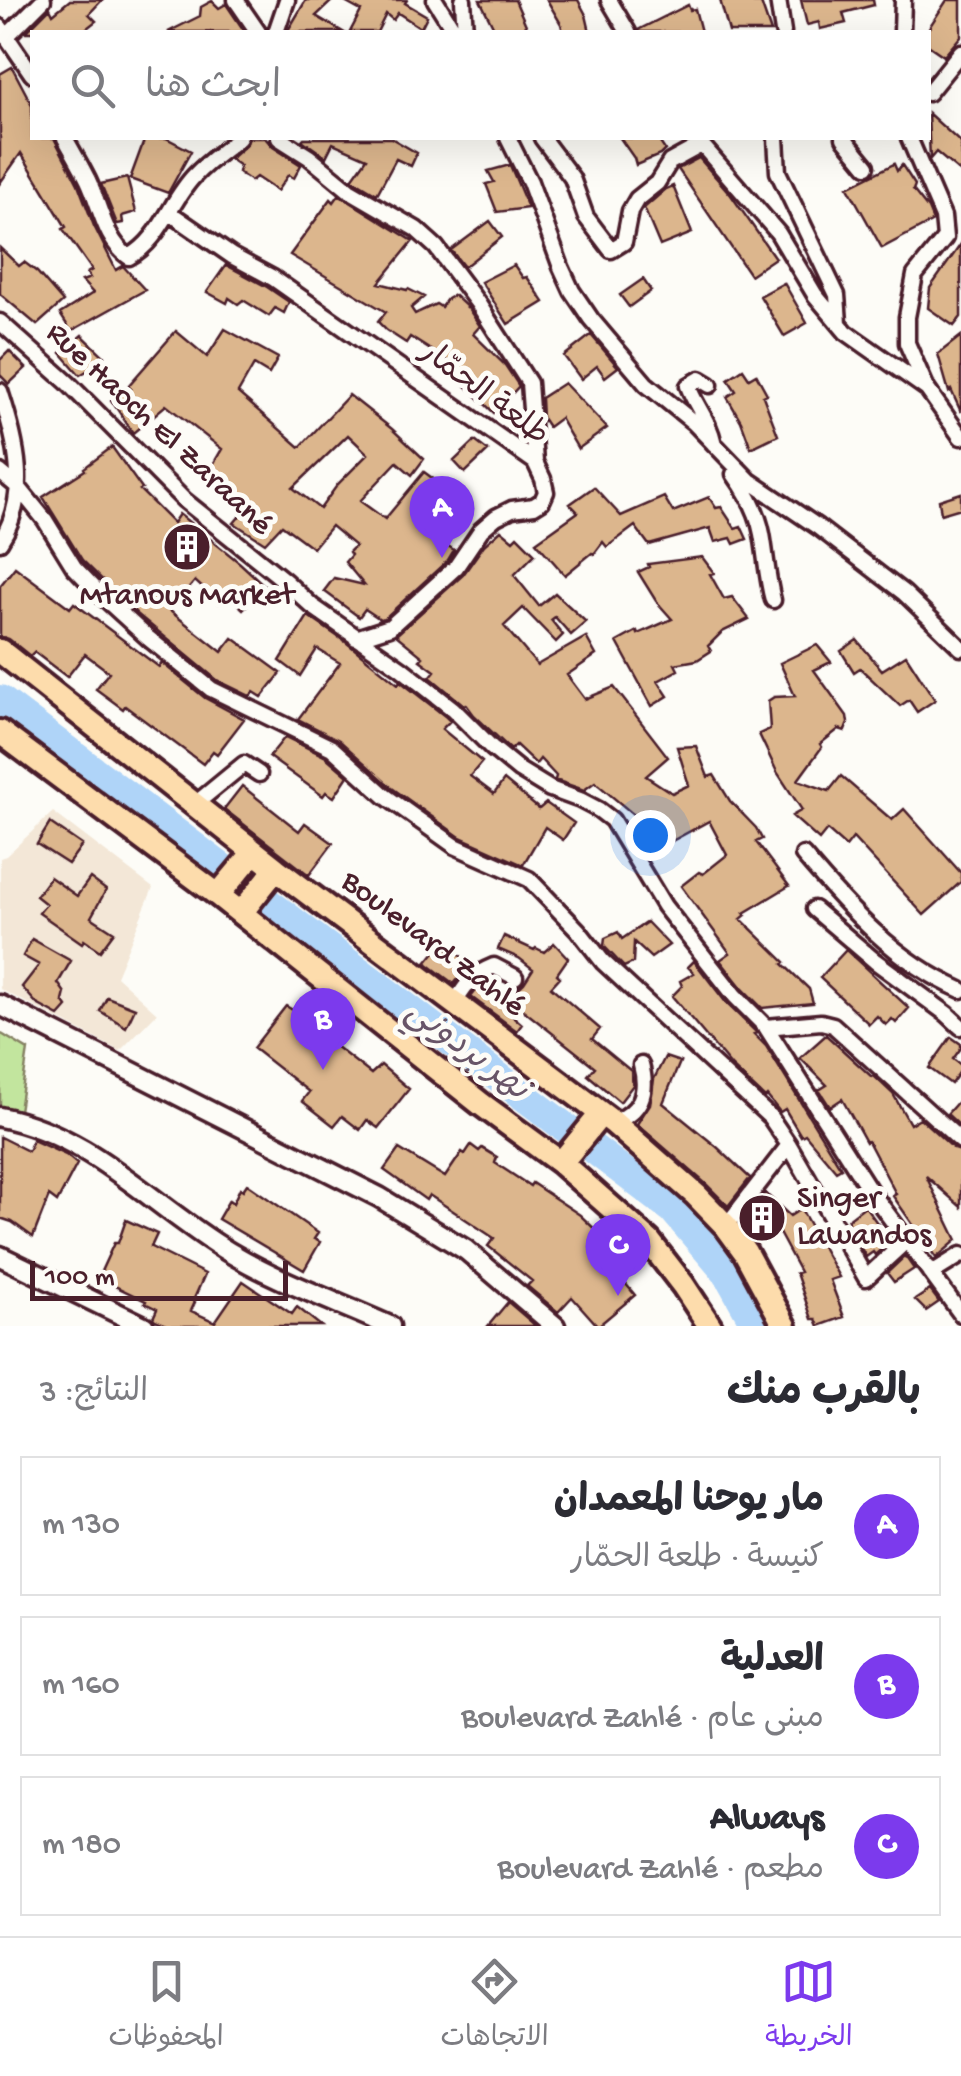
<!DOCTYPE html>
<html lang="ar">
<head>
<meta charset="utf-8">
<style>
  :root { --surface:#fff; --page:#f2f2f3; --text:#2b2b33; --muted:#7c7c81; --line:#e1e1e2; --accent:#7c3aed }
  body { margin:0; font-family:"Gochi Hand","Playpen Sans Arabic",sans-serif; background:var(--page); color:var(--text); direction:rtl }
  .scale { position:absolute; left:30px; bottom:25px; width:258px; box-sizing:border-box; padding-left:10px; border:5px solid #4a1f2b; border-top:0; font-size:28px; line-height:35px; white-space:nowrap; color:#4a1f2b; -webkit-text-stroke:8px #fdfcf7; paint-order:stroke }
  .you { position:absolute; left:650px; top:835px; width:35px; height:35px; margin:-25px; border:8px solid #fff; border-radius:50%; background:#1a73e8; box-shadow:0 0 0 15px #1a73e833 }
  .badge { display:grid; place-items:center; width:65px; height:65px; border-radius:50%; background:var(--accent); color:#fff; font-size:32px; font-weight:700 }
  .pin { position:absolute; translate:-50% -82px; filter:drop-shadow(0 2px 5px #0008) }
  .pin::after { content:''; position:absolute; top:52px; width:35px; height:30px; background:inherit; clip-path:polygon(0 0,100% 0,50% 100%) }
  .list { margin:0; padding:0; list-style:none }
  h2 { display:flex; justify-content:space-between; align-items:center; height:130px; margin:0; padding:0 40px; font-size:42px }
  h2 small { font-size:32px; font-weight:400; color:var(--muted) }
  .list li { display:grid; grid-template-columns:65px 1fr auto; gap:30px; align-items:center; box-sizing:border-box; height:140px; margin:0 20px 20px; padding:0 20px; border:2px solid var(--line); border-radius:0px }
  .list b { display:block; font-size:38px; white-space:nowrap }
  .list p { margin:0; font-size:32px; white-space:nowrap; color:var(--muted) }
  .list em { font-size:32px; font-style:normal; color:var(--muted) }
  .icon { flex:none; width:55px; height:55px; fill:none; stroke:currentColor; stroke-width:2; stroke-linecap:round; stroke-linejoin:round }
  .map { position:relative; flex:none; width:961px; height:1326px; overflow:hidden; direction:ltr }
  .search { position:absolute; background:var(--surface); box-shadow:0 10px 40px #0002; left:30px; right:30px; top:30px; height:110px; display:flex; align-items:center; gap:25px; box-sizing:border-box; padding:0 35px; border-radius:0px; color:var(--muted); font-size:38px }
  .sheet { height:610px; background:var(--surface) }
  nav { display:flex; justify-content:space-around; align-items:center; box-sizing:border-box; height:140px; border-top:2px solid var(--line); background:var(--surface); font-size:28px; color:var(--muted) }
  nav a { display:grid; justify-items:center; gap:5px }
  nav .on { color:var(--accent) }
  .map>svg:first-child { display:block }
</style>
</head>
<body>
<div class="map">
<svg width="961" height="1326" viewBox="0 0 961 1326">
  <rect width="100%" height="100%" fill="#fdfcf7"/>
  <filter id="ink" filterUnits="userSpaceOnUse"><feTurbulence type="fractalNoise" baseFrequency=".01" numOctaves="2"/><feDisplacementMap in="SourceGraphic" scale="20" xChannelSelector="R" yChannelSelector="G"/><feConvolveMatrix kernelMatrix="1 2 1 2 8 2 1 2 1" color-interpolation-filters="sRGB"/></filter>
  <g filter="url(#ink)">
    <path fill="#f3e7d7" d="M53 812 153 888 116 976 157 1013 120 1051 0 989V858L6 856Z"/>
    <path fill="#c2e59e" stroke="#868264" stroke-width="2.5" d="M0 1033 28 1050 19 1111 0 1110Z"/>
    <g fill="none" stroke-linecap="round" stroke-linejoin="round">
      <path stroke="#afd4f8" stroke-width="30" d="M0 700 673 1209 728 1274 757 1326"/>
    </g>
    <path fill="#dcb68d" stroke="#4a1f2b" stroke-width="2.5" fill-rule="evenodd" d="M70 0H102L89 14 96 21 82 32H26L50 8 53 14Z
      M306 0H333L316 16 343 32H287Z
      M341 0H407L405 3 427 16 421 28 398 13 393 20 386 14 377 32H350L361 11Z
      M480 0H515L529 32H496Z
      M547 0H578L586 15 590 32H563L561 24Z
      M720 0H754V3H761L771 32H729Z
      M801 0H873L874 5 843 13 846 23 820 29 819 22 807 25Z
      M947 0H961V36L944 56 928 45V29Z
      M212 1 219 8 226 4 245 32H168L200 16 201 7Z
      M688 5 690 10 695 9 701 32H638V30Z
      M12 67 32 105V138H54L78 184 94 226 116 270 123 266 145 290 71 331 60 314 93 293 82 281 90 278 87 273 92 270 63 229 66 227 21 153 0 183V74Z
      M928 113 961 143V173L936 152 930 159Z
      M145 138H166L191 151 168 193 130 179Z
      M249 138H265L273 147 301 165 294 178 288 175 277 191 256 177 251 181 238 172 240 166 230 159 246 145Z
      M304 138H391L417 153 411 166 396 159 377 194 352 179 367 158 333 143 326 157 302 140Z
      M620 138H657L665 150 660 155 636 165 634 158Z
      M699 158 731 195 775 258 750 275 678 169Z
      M894 164 897 171 902 165 915 185 913 190 928 209 933 221 882 248 848 187Z
      M510 165 528 208 497 212 486 184 494 182 488 171Z
      M127 178 136 212 122 216 123 223 117 224 101 184Z
      M673 186 692 233 660 246 644 208 666 189Z
      M339 195 413 241 379 283 407 290 408 289 424 297 411 308 415 314 436 304 441 307 447 299 454 295 468 308 480 326 473 334 505 365 519 386 494 413 459 379 465 372 410 337 406 343 386 330 378 322 386 312 290 255 331 199 334 202Z
      M490 221 502 237 464 267 451 250Z
      M961 244V317L954 326 928 308 930 288Z
      M0 248 19 266 24 262 37 272 63 302 37 325 0 294Z
      M226 265 267 287 289 302 284 313 275 308 269 316 243 300 238 304 229 298 227 303 207 292Z
      M514 265 523 278 527 277 544 302 508 324 481 282Z
      M643 279 651 291 629 307 620 295Z
      M784 283 807 323 784 336 760 296Z
      M225 329 278 358 269 374 254 365 238 393 300 447 349 395 392 429 424 459 412 475 397 462 360 501 385 519 424 472 451 492 418 525 454 550 448 560 385 618 380 619 365 609 359 617 324 591 334 578 364 585 345 562 351 555 349 552 355 546 331 526 313 548 282 525 265 543 234 523 244 511 204 480 222 449 166 405 133 433 111 400 131 389 128 386 176 331 207 357ZM348 435 368 454 338 484 320 509 293 488Z
      M82 335 104 356 92 371 90 369 80 375 61 353Z
      M591 335 618 367 605 377 597 366 581 379 564 356Z
      M961 336V412L951 390 949 392 938 354Z
      M9 351 26 368 9 384 0 375V360Z
      M743 369 749 378 756 374 767 394 763 396 778 435 751 448 741 421 727 397 736 391 728 379Z
      M564 383 607 428 578 449 560 418 548 427 542 418 541 398Z
      M475 441 488 451 465 473 454 461Z
      M112 447 142 489 140 490 173 523 179 514 240 563 265 586 243 609 227 594 219 603 195 581 170 611 222 652 233 638 281 673 262 697 254 692 250 696 217 680 137 614 82 560 43 497 85 470 84 468Z
      M594 487 621 516 664 497 673 512 709 497 716 508 721 507 735 528 741 526 747 539 734 544 731 538 715 542 710 528 649 545 635 526 607 547 603 542 594 554 592 553 565 575 536 542 578 512 570 504Z
      M961 493V508L941 514 939 500Z
      M501 530 513 540 517 536 535 554 514 575 539 606 555 593 586 622 571 635 555 617 551 620 563 635 556 642 523 608 504 626 537 665 586 637 596 655 567 675 585 699 614 687 668 757 646 776 672 793 689 785 677 747 696 746 708 777 714 775 730 801 756 828 762 839 756 842 789 886 744 913 746 915 741 919 785 962 783 964 809 989 813 1003 762 1008 743 989 720 960 730 953 681 886 699 872 703 874 727 855 709 821 659 848 646 825 595 782 584 790 555 780 556 776 540 759 536 764 516 745 511 750 474 715 466 704 464 705 430 677 435 671 420 660 423 657 396 635 463 575 484 545Z
      M702 557 714 573 710 574 724 599 732 597 749 619 722 632 708 646 711 651 697 660 675 664 678 670 658 681 668 696 652 706 617 642 637 631 638 634 672 619 656 601 638 572 649 567 648 564Z
      M15 567 70 608 74 603 159 667 162 663 205 698 244 719 217 754 213 751 203 764 125 706 123 709 96 689 109 672 85 654 67 677 34 652 30 656 9 639 0 636V586Z
      M308 616 347 643 398 684 400 681 446 717 450 721 442 729 482 762 470 776 494 794 504 780 539 809 546 803 574 823 563 840 545 827 523 865 460 837 392 788 339 740 298 719 340 663 317 649 300 676 280 661Z
      M857 640 882 670 906 655 935 700 917 712 909 700 900 706 860 668 854 672 841 651Z
      M817 645 831 662 814 670 847 716 848 723 845 731 839 729 820 744 822 747 798 780 829 791 841 776 892 820 904 809 961 873V882L924 915 853 838 846 847 827 830 819 840 792 816 802 810 777 772 759 734 770 729 768 701 774 697 795 696 780 663Z
      M285 737 326 757 348 776 334 797 326 792 323 796 269 757Z
      M242 786 299 831 305 823 333 843 309 875 224 809Z
      M50 823 82 845 68 864 37 844Z
      M50 877 77 896 90 878 106 890 91 917 114 932 100 951 84 940 82 943 39 913 46 904 36 896Z
      M647 922 669 945 651 958 634 942 633 963 624 967 604 946 605 938 618 932 622 939Z
      M504 936 534 950 536 948 544 952 554 943 568 958 557 974 560 977 551 987 600 1029 592 1039 631 1071 633 1085 620 1102 588 1075 595 1067 508 998 524 983 533 969 519 958 498 949Z
      M32 939 71 961 58 983 65 993 63 1001 67 1007 59 1016 37 1004 22 987 39 965 23 956Z
      M440 946 475 963 463 973 454 984 426 963Z
      M846 950 909 1008 896 1023 892 1019 886 1025 877 1016 869 1024 820 978Z
      M694 961 727 1004 757 1033 754 1034 766 1046 841 1168 836 1171 805 1134 801 1136 785 1109 780 1112 767 1096 765 1098 732 1067 672 996 682 986 680 981 694 973 688 967Z
      M479 987 522 1024 517 1031 471 997Z
      M107 997 135 1008 126 1027 100 1011Z
      M286 1006 304 1017 308 1025 371 1074 381 1065 409 1089 378 1128 367 1120 360 1130 342 1116 334 1126 302 1101 309 1092 253 1048Z
      M826 1035 872 1077 874 1076 893 1094 910 1124 920 1118 954 1149 961 1151V1207L926 1176 957 1240 936 1258 893 1196 896 1194 868 1141 866 1142 842 1099 830 1107 819 1090 827 1085 800 1058Z
      M951 1037 961 1044V1048L953 1059 961 1065V1070L951 1084 929 1068Z
      M665 1057 680 1062 663 1103 717 1147 750 1178 728 1206 706 1184 637 1124 650 1104 654 1079Z
      M961 1098V1127L947 1114Z
      M0 1137 28 1151 33 1140 66 1155 77 1164 57 1202 49 1196 33 1237 12 1222 0 1218Z
      M471 1145 479 1151 482 1148 497 1157 495 1163 530 1186 532 1183 580 1215 621 1254 610 1265 635 1295 598 1326 572 1297 558 1312 527 1286 532 1281 488 1246 494 1238 429 1195 426 1200 384 1170 399 1149 445 1177 462 1152 465 1154Z
      M247 1184 318 1233 314 1239 320 1242 304 1270 218 1219 229 1200 233 1203 240 1188 243 1190Z
      M765 1193 790 1216 801 1209 839 1277 830 1280 844 1317 819 1326 816 1319H812L796 1273 800 1272 779 1233 765 1239 746 1217Z
      M865 1206 890 1241 875 1255 873 1252 866 1257 848 1226V1219Z
      M126 1220 157 1234 151 1247 205 1274 193 1301 195 1302 191 1311 215 1322 243 1281 292 1314 297 1307 321 1326H169L155 1320 153 1318 157 1309 145 1303 146 1301 98 1278 114 1243H118Z
      M905 1256 914 1269 894 1282 887 1273Z
      M930 1290 939 1302 926 1311 915 1300Z
      M508 1302 536 1326H488Z"/>
    <g fill="none" stroke-linecap="round" stroke-linejoin="round">
      <g stroke="#4a1f2b" stroke-width="21">
        <path id="minor" d="M236 0 258 32
          M435 0 455 32
          M463 0 465 32
          M609 0 628 32
          M778 0 783 32
          M0 27 32 74
          M276 32 287 0
          M902 32 903 0
          M6 37 43 0
          M928 93 961 52
          M65 138C73 152 81 166 88 180 100 205 105 241 129 257 161 240 171 199 195 175 208 161 225 150 239 138
          M279 138 309 157 349 190 416 229 436 247 477 302 529 383 535 462
          M508 138 530 182 561 267 572 291 591 319 646 384 693 422 750 481 818 527 904 593 961 648
          M542 138 572 178 586 217 611 250 624 242 630 211 637 199 657 183 670 162 701 145
          M696 138 778 233 815 295 846 332 927 389
          M776 138 778 172 837 295 839 323
          M844 138 867 166
          M909 138 943 217 945 238 915 275 907 317V343L927 389 961 437
          M170 213 232 256 273 278 535 462 543 479 546 492 542 501 534 506 512 509 496 517 481 530 456 567 390 627 356 638
          M0 322 68 383 184 500 285 581 312 606 401 668 453 709 492 748 519 770 550 789 580 800 599 810 612 820 664 906 735 996 766 1027 869 1189 961 1314
          M710 385 700 379 688 386C697 409 708 418 714 444
          M0 391C16 440 31 495 0 542
          M0 472 19 488 45 520 74 567 102 596 148 638 211 689 332 748 385 796 455 846 529 879 578 930 603 962 770 1117 789 1145 866 1278 906 1241
          M734 474C747 492 758 512 762 534 766 556 767 578 773 600
          M194 805 244 764 259 774
          M803 855C848 908 895 961 961 990
          M814 909 875 961 947 1014 961 1027
          M455 1002C469 982 470 976 494 966L515 977
          M766 1027 821 1022 833 1025 961 1141
          M614 1123C640 1111 649 1094 641 1065
          M726 1226 789 1145
          M932 1273 961 1255"/>
      </g>
      <g stroke="#4a1f2b" stroke-width="25">
        <path id="tertiary" d="M0 1005 379 1197 466 1250 555 1326
          M0 1117C92 1135 152 1206 229 1252 279 1282 337 1302 390 1326
          M0 1256 144 1326"/>
      </g>
      <g stroke="#4a1f2b" stroke-width="30">
        <path id="trunk" d="M0 651 276 869 614 1123 696 1195 726 1226 745 1252 785 1326
          M0 732 218 895 481 1104 561 1163 649 1241 683 1285 710 1326
          M218 895 254 852
          M241 913 276 869
          M561 1163 601 1114"/>
      </g>
      <use href="#minor" stroke="#fdfcf7" stroke-width="14"/>
      <use href="#tertiary" stroke="#fdfcf7" stroke-width="18"/>
      <use href="#trunk" stroke="#fddcac" stroke-width="22"/>
    </g>
  </g>
  <defs>
    <g id="building-disc" transform="scale(2.5)"><circle r="9.5" fill="#4a1f2b" stroke="#fdfcf7"/><path d="M-4-6H4V6H1V3H-1V6H-4ZM-2.5-4.3h1.7v1.8h-1.7ZM.8-4.3h1.7v1.8H.8ZM-2.5-1h1.7V.8h-1.7ZM.8-1h1.7V.8H.8Z" fill="#fff"/></g>
  </defs>
  <g fill-rule="evenodd">
    <use href="#building-disc" x="187" y="547"/>
    <use href="#building-disc" x="762" y="1218"/>
  </g>
  <g text-anchor="middle" dominant-baseline="central" stroke-width="10" stroke-linejoin="round" paint-order="stroke">
    <g font-size="32" fill="#4a1f2b" stroke="#fdfcf7">
      <text transform="translate(483 395) rotate(37)">طلعة الحمّار</text>
      <text transform="translate(158 430) rotate(43)">Rue Haoch El Zaraané</text>
      <text transform="translate(432 945) rotate(37)">Boulevard Zahlé</text>
    </g>
    <g font-size="32" fill="#4a1f2b" stroke="#fdfcf7">
      <text x="187" y="597">Mtanous Market</text>
      <text x="797" y="1200" text-anchor="start">Singer<tspan x="797" dy="37">Lawandos</tspan></text>
    </g>
    <g font-size="35" font-style="italic" fill="#685568" stroke="#fdfcf7">
      <text transform="translate(466 1052) rotate(37)">نهر بردوني</text>
    </g>
  </g>
</svg>
<div class="scale">100 m</div>
<div class="you"></div>
<div class="pin badge" style="left:442px;top:558px">A</div>
<div class="pin badge" style="left:323px;top:1070px">B</div>
<div class="pin badge" style="left:618px;top:1296px">C</div>
<div class="search"><svg class="icon" aria-label="search" viewBox="0 0 24 24"><circle cx="10" cy="10" r="6"/><path d="M15 15l6 6"/></svg>ابحث هنا</div>
</div>
<section class="sheet">
<h2>بالقرب منك<small>النتائج: 3</small></h2>
<ul class="list">
<li><span class="badge">A</span><div><b>مار يوحنا المعمدان</b><p>كنيسة · طلعة الحمّار</p></div><em>130 m</em></li>
<li><span class="badge">B</span><div><b>العدلية</b><p>مبنى عام · Boulevard Zahlé</p></div><em>160 m</em></li>
<li><span class="badge">C</span><div><b>Always</b><p>مطعم · Boulevard Zahlé</p></div><em>180 m</em></li>
</ul>
</section>
<nav>
<a class="on"><svg class="icon" aria-label="map" viewBox="0 0 24 24"><path d="M3 6l6-2 6 2 6-2v14l-6 2-6-2-6 2zM9 4v14M15 6v14"/></svg>الخريطة</a>
<a><svg class="icon" aria-label="directions" viewBox="0 0 24 24"><path d="M12 3l9 9-9 9-9-9zM9 14v-3h6M13 9l2 2-2 2"/></svg>الاتجاهات</a>
<a><svg class="icon" aria-label="saved" viewBox="0 0 24 24"><path d="M7 4h10v16l-5-4-5 4z"/></svg>المحفوظات</a>
</nav>
</body>
</html>
